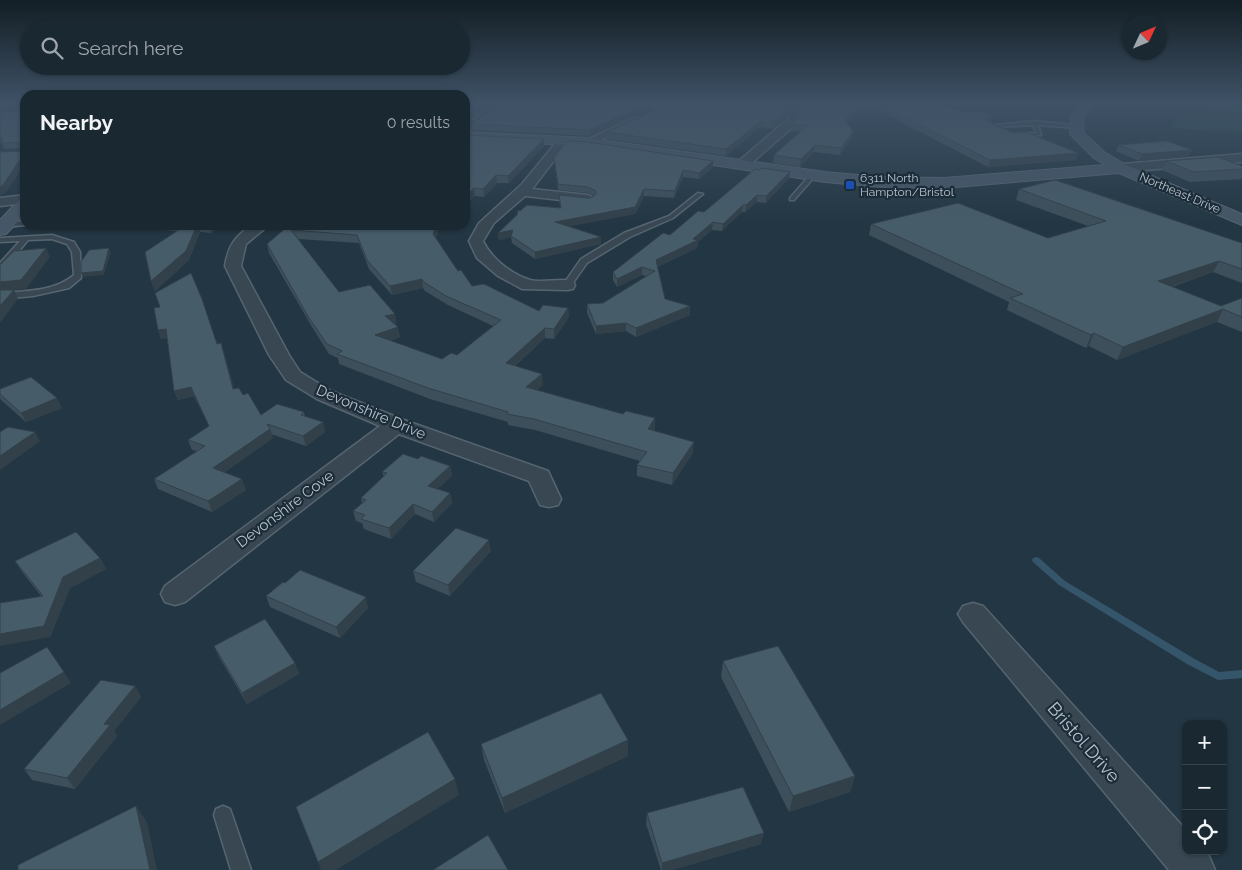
<!DOCTYPE html>
<html lang="en">
<head>
<meta charset="utf-8">
<style>
  :root { --surface:#1a2832; --page:#23303a; --text:#f1f3f6; --muted:#9fa6ac; --line:#38444d }
  body { margin:0; font-family:Raleway,sans-serif; background:var(--page); color:var(--text) }
  .controls { position:absolute; right:15px; bottom:15px; display:grid; overflow:hidden; border-radius:10px; box-shadow:0 1px 4px #0004 }
  .controls button { width:45px; height:45px; display:grid; place-items:center; padding:0; border:0; border-bottom:1px solid var(--line); background:var(--surface); color:var(--text); font:25px sans-serif }
  .compass { position:absolute; left:1122px; top:15px; width:45px; height:45px; border-radius:50%; background:var(--surface); box-shadow:0 1px 4px #0004; rotate:46deg }
  .list { margin:0; padding:0; list-style:none }
  h2 { display:flex; justify-content:space-between; align-items:center; height:65px; margin:0; padding:0 20px; font-size:21px }
  h2 small { font-size:16px; font-weight:400; color:var(--muted) }
  .icon { flex:none; width:28px; height:28px; fill:none; stroke:currentColor; stroke-width:2; stroke-linecap:round; stroke-linejoin:round }
  .map { position:relative; flex:none; width:1242px; height:870px; overflow:hidden }
  .search { position:absolute; background:var(--surface); box-shadow:0 1px 4px #0004; left:20px; top:20px; width:450px; height:55px; display:flex; align-items:center; gap:12px; box-sizing:border-box; padding:0 18px; border-radius:28px; color:var(--muted); font-size:19px }
  .panel { position:absolute; background:var(--surface); box-shadow:0 1px 4px #0004; left:20px; top:90px; width:450px; height:140px; border-radius:15px }
  .map>svg:first-child { display:block }
</style>
</head>
<body>
<div class="map">
<svg width="1242" height="870" viewBox="0 0 1242 870">
  <rect width="100%" height="100%" fill="#233643"/>
  <path fill="#254442" d="M1219 103 1242 107V133L1172 128 1175 117 1192 107Z"/>
  <g fill="none" stroke-linecap="round" stroke-linejoin="round">
    <path fill="#35556b" fill-rule="evenodd" d="M1206 103 1242 110V112L1206 104Z
      M1036 557 1039 558 1065 581 1193 658 1219 672 1242 670V678L1218 680 1187 664 1059 585 1033 562 1032 560 1033 558Z"/>
    <g stroke="#566570" stroke-width="3">
      <path id="lane" d="M1035 121 1080 126 1077 128 1038 125 1041 135 1018 137 1016 134 1036 133 1033 125 996 127 999 129 996 131 986 126Z
        M811 174 816 175 794 200H790V198Z
        M698 193 703 194 673 218 630 237 587 263 570 287H564L563 285 581 259 624 233 669 216Z
        M25 221V225L5 227 1 225 5 223Z
        M52 235 74 242 80 252 81 278 69 288 33 296 0 299V293C25 291 54 292 74 275L72 252 67 244 52 239 28 240 3 270H0V263L20 241 0 242V238Z
        M223 806 230 809 251 870H231L214 815 216 809Z"/>
    </g>
    <g stroke="#566570" stroke-width="3">
      <path id="street" d="M506 103H519L493 115 465 133V125L485 111Z
        M771 103C784 102 793 107 800 117L795 125 747 167H739L737 164 739 161 790 117Z
        M636 117 640 118 641 120 640 122 592 144 588 145 582 142Z
        M563 138 569 141 532 189 588 195 595 199 593 202 588 203 525 196 494 223 483 241C491 258 511 274 530 280 543 283 559 278 573 281L575 285 573 289 567 290 522 289 498 276 477 258 469 241 479 223 522 184 559 139Z
        M1242 154V162L1121 172 1115 168 1121 164Z
        M25 195V203L0 206V198Z
        M252 225H269L246 244 241 266 289 355 300 372 331 391 404 420 548 471 561 499 558 505 549 507 540 505 529 481 399 434 185 602 175 605 165 602 161 594 165 586 380 426 317 399 286 380 269 355 225 266C228 246 235 236 252 225Z
        M973 603 983 606 1186 830V851H1205L1209 856 1215 870H1169L963 622 958 614 963 606Z"/>
    </g>
    <g stroke="#566570" stroke-width="2">
      <path id="secondary" d="M1083 103H1095L1083 116 1084 133 1104 152 1126 165 1242 214V225L1119 173 944 188 881 187 825 182 588 146 465 140V132L588 138 825 172 881 177 944 178 1105 165 1094 158 1070 134 1071 115Z
        M25 199V214L6 234 0 235V220L19 200Z"/>
    </g>
    <use href="#lane" fill="#384752" fill-rule="evenodd"/>
    <use href="#street" fill="#384752" fill-rule="evenodd"/>
    <use href="#secondary" fill="#455766" fill-rule="evenodd"/>
  </g>
  <path fill="#3d4f5a" fill-rule="evenodd" d="M0 103H25V163L6 192 22 151 24 149V148L4 149 2 143 0 144V111L18 112 22 109 20 108 0 107Z
    M510 103H777L788 111 787 117 773 129 760 127 726 156 607 139V132L656 110 653 107 590 136 472 130V124Z
    M782 103H936L962 112 993 117 991 123 1076 160 988 167 876 109 861 110 847 123 852 138 840 155 814 152 800 167 773 163 774 155 800 132 791 131 792 124 797 119 800 114 789 104Z
    M1128 103H1161L1143 106Z
    M465 135 544 139V146L509 183H497L484 197 475 196Z
    M1119 145 1189 156 1139 161 1116 151Z
    M554 157 713 167 699 179 683 177 674 198 644 196 635 214 569 226 601 237V244L535 259 512 243 511 237 499 240 498 233 520 211 560 208 559 195 588 198 593 197 594 196 588 193 558 190Z
    M1166 161 1242 166V179L1190 182 1162 170Z
    M790 172 789 178 766 203 757 202 745 212H742L722 231 712 230 698 242 697 248 657 267 665 299 690 306V315L636 337 626 331 596 334 587 313V304L603 303 646 276 642 275 617 287 613 280V272L704 212Z
    M1019 189 1242 243V283L1213 272 1172 287 1221 306 1242 298V332L1217 322 1117 360 1089 346 1086 348 1007 310 1009 302 869 235 871 224 1048 238 1088 226 1016 200Z
    M162 225H227L225 227H220L211 233 200 232 189 260 155 291 151 281 177 231 164 230Z
    M289 225 436 238 458 271 472 286 539 311 568 308 569 317 554 339 545 338 515 366 543 385 537 390 655 429 654 431 693 453 672 485 637 476V465L640 461 535 430 508 425V422L430 399 339 364 338 358 329 354 312 327 269 253 267 244ZM298 239 359 243 369 269 392 295 423 288 425 291 448 305 493 326 457 355 442 359 390 341 400 337 395 324H396L395 314 339 292Z
    M158 330 217 344 221 343 234 389 243 395 261 415 304 412 305 416 323 422 325 432 306 446 271 434 273 438 225 472 246 490 212 512 158 489 154 479 197 451 192 450 188 440 209 426 194 396 178 400 174 391 167 338 161 339Z
    M0 389 62 408 26 422 1 400 0 398Z
    M418 459 450 466 452 476 437 489 450 493 452 503 434 522 415 514 391 539 364 529 362 523 356 521 353 511 362 503 361 498 384 477 382 472Z
    M491 551 450 596 416 582 413 571Z
    M100 558 106 569 70 588 50 637 41 596 22 572 15 561Z
    M266 596 368 608 340 638 270 607Z
    M214 646 295 663 299 674 247 704 219 657Z
    M723 661 855 776 850 792 789 812 721 677Z
    M135 686 141 697 114 731 117 736 75 789 32 780 24 769Z
    M481 744 628 756 505 813 484 760Z
    M647 813 761 844 672 870H661L646 824Z"/>
  <path fill="#32404a" d="M485 103H502L484 109 465 123V116Z
    M650 103H653V107L590 136 589 130Z
    M862 103 861 110 844 126 845 120Z
    M1144 103H1161L1143 106Z
    M788 111 787 117 773 129 774 122Z
    M993 117 991 124 984 125 986 118Z
    M761 121 760 127 726 156V149Z
    M853 131 852 138 840 155 841 148Z
    M0 137H2V143L0 144Z
    M544 139V146L509 183 508 176Z
    M815 145 814 152 800 167 801 159Z
    M1192 150 1189 156 1139 161 1142 154Z
    M25 152V163L6 192 0 196V187Z
    M1078 153 1076 160 988 167 990 160Z
    M713 161V167L699 179V173Z
    M683 170V177L674 198 675 191Z
    M790 172 789 178 766 203V196Z
    M496 175 497 183 484 197 483 189Z
    M474 188 475 196 465 206V197Z
    M644 189V196L635 214 556 229 555 222Z
    M757 195V202L745 212 746 205Z
    M743 205 742 212 722 231 723 224Z
    M713 222 712 230 698 242 697 248 656 268V260L693 239Z
    M197 225H198L200 232 189 260 155 291 151 281Z
    M209 225H219L220 227 211 233Z
    M436 225H440L435 242 433 234Z
    M513 230 511 237 499 240 498 233Z
    M601 237V244L535 259V252Z
    M46 248 50 257 26 289 14 290 18 299 0 323V282Z
    M109 248 111 252 104 275 83 277 81 273Z
    M1219 261 1213 272 1152 293 1158 281Z
    M642 267V275L617 287V279Z
    M422 279 423 288 392 295 390 286Z
    M690 306V315L636 337V328Z
    M568 308 569 317 554 339V329Z
    M1223 309 1217 322 1117 360 1123 347Z
    M395 314 396 324 387 326 385 316Z
    M626 323V331L596 334V326Z
    M398 327 400 337 377 345 375 335Z
    M545 328V338L507 373 506 363Z
    M166 329 169 337 161 339 158 330Z
    M1094 333 1089 346 1086 348 1091 335Z
    M221 343 224 352 237 399 233 389Z
    M542 374 543 385 527 397 526 387Z
    M191 387 194 396 178 400 174 391Z
    M57 398 62 408 26 422 21 413Z
    M655 418V429L647 440 648 429Z
    M323 422 325 432 306 446 303 436Z
    M270 429 273 438 217 478 213 468Z
    M35 432 40 441 0 470V456Z
    M694 442 693 453 672 485 673 473Z
    M450 466 452 476 430 496 428 486Z
    M242 479 246 490 212 512 208 501Z
    M450 493 452 503 434 522 432 512Z
    M413 504 415 514 391 539 389 528Z
    M489 540 491 551 450 596 448 585Z
    M100 558 106 569 70 588 50 637 0 646V634L63 577Z
    M366 597 368 608 340 638 336 627Z
    M295 663 299 674 247 704 242 693Z
    M64 672 71 683 0 725V710Z
    M135 686 141 697 114 731 117 736 75 789 67 778 104 724Z
    M628 740V756L505 813 502 798Z
    M855 776 850 792 789 812 793 796Z
    M455 779 459 795 336 870H321L318 862Z
    M136 806 147 822 157 870H150Z
    M764 833 761 844 672 870H662V863Z"/>
  <path fill="#475c69" stroke="#32404a" fill-rule="evenodd" d="M17 103H25V152L3 185 0 187V152L22 151 24 149V142L2 143V137H0V111L18 112 24 107Z
    M465 103H485L465 116Z
    M510 103H650L589 130 472 124 493 110Z
    M655 103H777L788 111 774 122 761 121 726 149 607 132 657 109 659 105Z
    M795 103H936L962 112 978 111 993 117 986 118 987 121 1013 133 1026 132 1078 153 990 160 877 103H862L845 120 853 131 841 148 815 145 801 159 774 155 807 126 792 124 797 119 802 110Z
    M465 135 544 139 508 176 496 175 483 189 474 188 465 197Z
    M567 141 588 142 713 161 699 173 683 170 675 191 644 189 635 207 555 222 601 237 535 252 511 236 513 230 498 233 517 215 518 210 520 211 527 205 561 208 559 195 588 198 593 197 596 194V191L588 187 558 184 554 157Z
    M1167 141 1192 150 1142 154 1119 145Z
    M1218 157 1242 166V169L1194 172 1166 161Z
    M761 168 790 172 766 196 757 195 746 205H743L723 224 713 222 693 239 698 240 656 260 665 299 690 306 636 328 626 323 596 326 587 304 603 303 655 271 642 267 617 279 613 272 663 233 670 235 698 211 704 212 755 169 759 170Z
    M1055 180 1242 243V269L1219 261 1158 281 1221 306 1242 298V317L1223 309 1123 347 1094 333 1091 335 1010 298 1023 294 871 224 958 203 1048 238 1106 221 1019 189Z
    M186 225H197L186 251 151 281 145 252Z
    M289 225H436L433 234 458 271 461 270 472 286 484 284 539 311 543 305 568 308 554 329 545 328 506 363 542 374 526 387 623 414 626 411 655 418 648 429 694 442 673 473 637 465 647 452 534 419 507 414 508 412 428 388 337 354 342 351 327 344 309 318 267 244ZM291 230 357 235 367 260 390 286 422 279 424 282 446 296 501 320 457 355 451 353 442 359 375 335 398 327 385 316 395 314 370 285 339 292Z
    M46 248 21 280 0 282V264L2 263 14 251Z
    M109 248 103 271 81 273V262L89 250Z
    M191 273 202 299 217 344 221 343 233 389 239 388 243 395 248 393 261 415 277 404 304 412 301 415 323 422 303 436 267 424 270 429 213 468 242 479 208 501 154 479 205 446 188 440 209 426 191 387 174 391 166 329 158 330 154 308 160 307 155 293Z
    M0 290H14L0 306Z
    M31 377 57 398 21 413 0 394V389Z
    M8 427 35 432 0 456V432Z
    M403 454 418 459 421 456 450 466 428 486 450 493 432 512 413 504 389 528 361 519 365 515 353 511 366 500 361 498 387 473 382 472Z
    M456 528 489 540 448 585 413 571Z
    M76 532 100 558 63 577 44 626 0 634V603L43 596 15 561Z
    M300 570 366 597 336 627 266 596 283 582 285 583Z
    M265 619 295 663 242 693 214 646Z
    M778 646 855 776 793 796 723 661Z
    M47 647 64 672 0 710V673Z
    M101 680 135 686 104 724 110 725 67 778 24 769Z
    M601 693 628 740 502 798 481 744Z
    M428 732 455 779 318 862 296 807Z
    M743 787 764 833 662 863 647 813Z
    M136 806 150 870H18V865Z
    M488 835 508 870H433Z"/>
  <linearGradient id="sky" x2="0" y2="1"><stop stop-color="#131e25"/><stop offset="0.46" stop-color="#3f5266"/><stop offset="1" stop-color="#3f5266" stop-opacity="0"/></linearGradient>
  <rect width="1242" height="224" fill="url(#sky)"/>
  <rect fill="#1a4fb4" stroke="#1c2c38" stroke-width="2" x="845" y="180" width="10" height="10" rx="2.5"/>
  <g text-anchor="middle" dominant-baseline="central" stroke-width="4.5" stroke-linejoin="round" paint-order="stroke">
    <g font-size="12" fill="#b5c2cc" stroke="#1c2c38" text-anchor="start">
      <text x="860" y="178">6311 North<tspan x="860" dy="14">Hampton/Bristol</tspan></text>
    </g>
    <g font-size="12" fill="#b5c2cc" stroke="#1c2c38">
      <text transform="translate(1180 193) rotate(23)">Northeast Drive</text>
    </g>
    <g font-size="15" fill="#b5c2cc" stroke="#1c2c38">
      <text transform="translate(371 412) rotate(23)">Devonshire Drive</text>
      <text transform="translate(285 509) rotate(-37)">Devonshire Cove</text>
    </g>
    <g font-size="18" fill="#b5c2cc" stroke="#1c2c38">
      <text transform="translate(1084 742) rotate(49)">Bristol Drive</text>
    </g>
  </g>
</svg>
<div class="controls">
<button>+</button>
<button>−</button>
<button><svg class="icon" aria-label="locate" viewBox="0 0 24 24"><circle cx="12" cy="12" r="6"/><path d="M12 2v4M12 18v4M2 12h4M18 12h4"/></svg></button>
</div>
<svg class="compass" viewBox="-18 -18 36 36"><path d="M0-13l5 13h-10z" fill="#e53935"/><path d="M0 13l5-13h-10z" fill="#9fa6ac"/></svg>
<div class="search"><svg class="icon" aria-label="search" viewBox="0 0 24 24"><circle cx="10" cy="10" r="6"/><path d="M15 15l6 6"/></svg>Search here</div>
<section class="panel">
<h2>Nearby<small>0 results</small></h2>
<ul class="list">
</ul>
</section>
</div>
</body>
</html>
